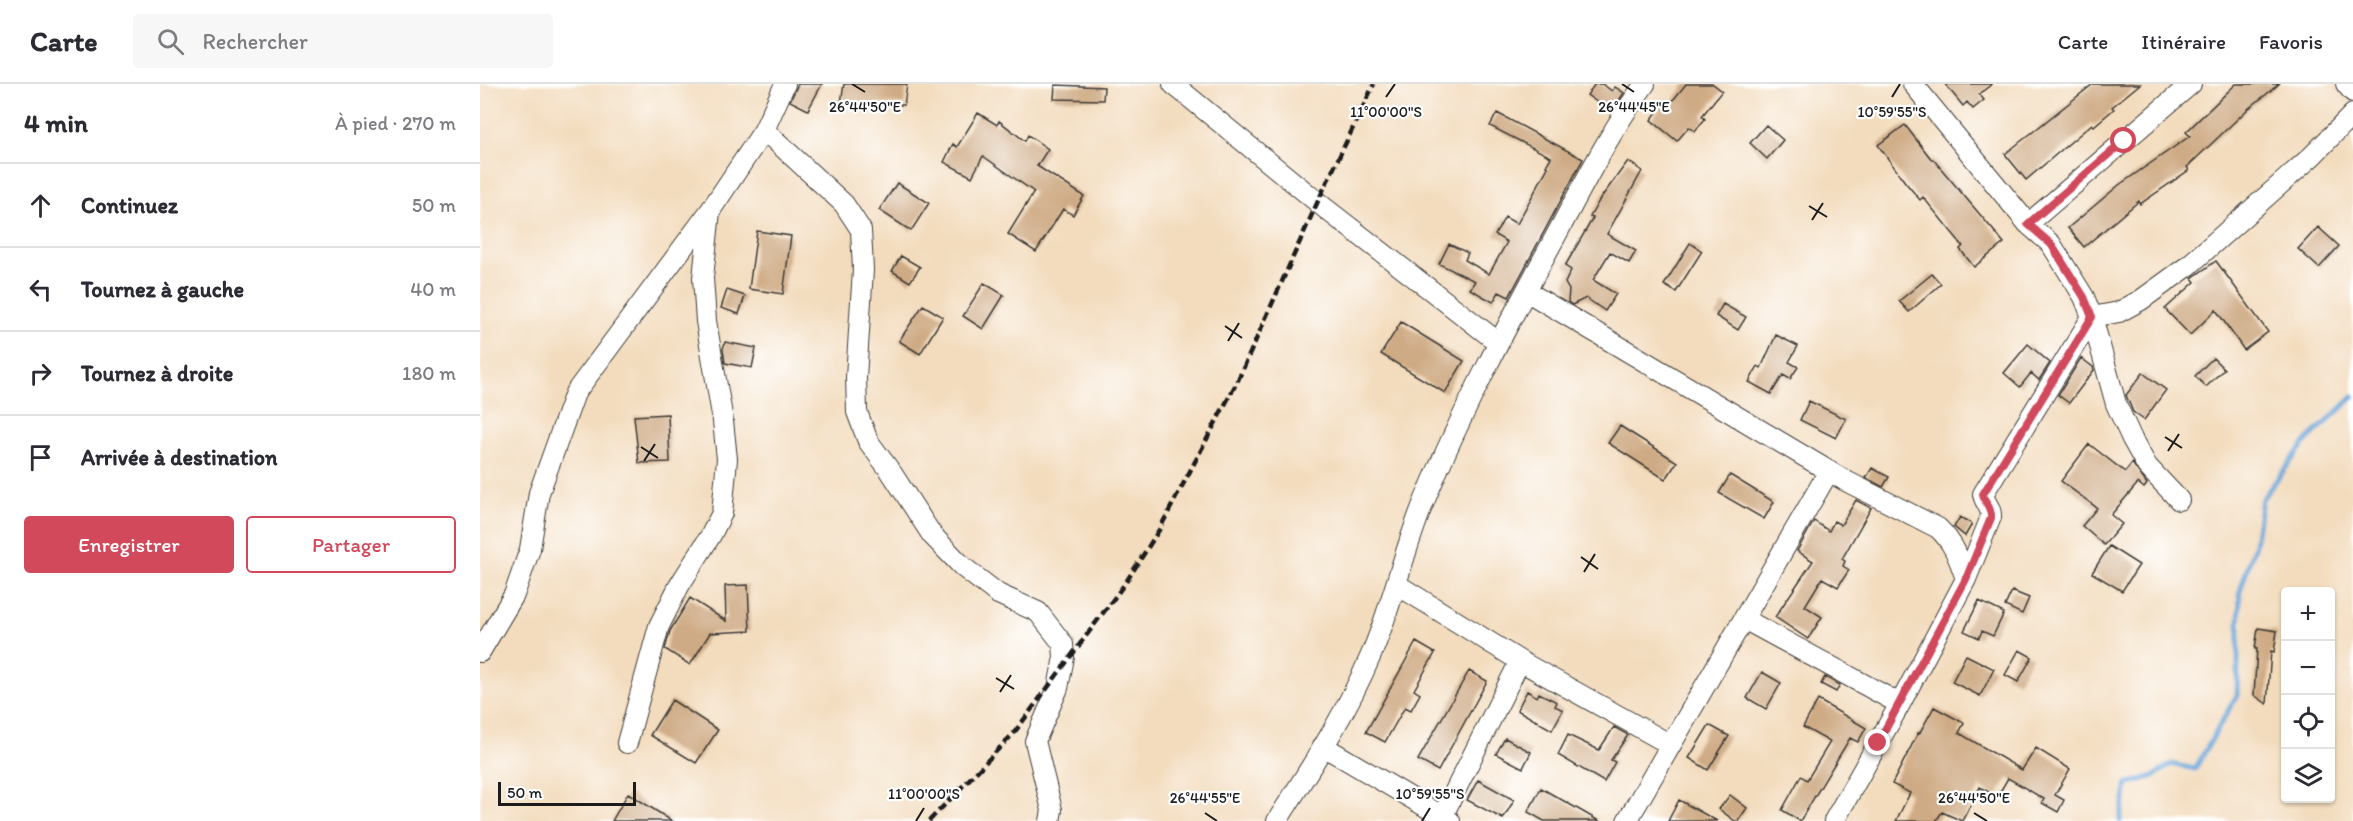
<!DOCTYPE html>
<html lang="fr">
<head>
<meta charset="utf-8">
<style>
  :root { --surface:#fff; --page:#f7f7f7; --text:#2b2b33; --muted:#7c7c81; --line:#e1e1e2; --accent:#d1495b }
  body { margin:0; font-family:Itim,sans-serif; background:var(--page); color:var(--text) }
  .controls { position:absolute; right:18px; bottom:18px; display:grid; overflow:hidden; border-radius:6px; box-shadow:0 2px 4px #0004 }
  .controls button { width:54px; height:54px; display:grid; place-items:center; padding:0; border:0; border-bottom:2px solid var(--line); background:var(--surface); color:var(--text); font:30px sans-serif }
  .scale { position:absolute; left:18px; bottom:15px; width:138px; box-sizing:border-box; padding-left:6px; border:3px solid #1c1c1c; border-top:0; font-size:16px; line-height:21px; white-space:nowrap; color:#1c1c1c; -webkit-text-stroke:4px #fff; paint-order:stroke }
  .stop { position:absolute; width:18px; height:18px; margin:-14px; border:4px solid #d1495b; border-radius:50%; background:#fff }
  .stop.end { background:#d1495b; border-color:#fff; box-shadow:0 2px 6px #0008 }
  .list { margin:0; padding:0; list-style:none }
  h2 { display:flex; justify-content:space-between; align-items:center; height:78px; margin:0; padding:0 24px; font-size:26px }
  h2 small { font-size:20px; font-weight:400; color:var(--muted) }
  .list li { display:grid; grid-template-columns:39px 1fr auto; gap:18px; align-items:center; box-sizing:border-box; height:84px; padding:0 24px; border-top:2px solid var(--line) }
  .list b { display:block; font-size:22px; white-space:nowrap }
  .list em { font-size:20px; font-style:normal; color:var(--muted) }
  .actions { display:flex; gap:12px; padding:18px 24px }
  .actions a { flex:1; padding:14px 0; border:2px solid var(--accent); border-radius:6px; text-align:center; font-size:21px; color:var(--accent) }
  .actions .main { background:var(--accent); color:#fff }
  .icon { flex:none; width:33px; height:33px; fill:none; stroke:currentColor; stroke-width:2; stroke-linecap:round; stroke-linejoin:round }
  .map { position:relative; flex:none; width:1873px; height:737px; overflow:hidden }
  header { display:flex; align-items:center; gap:36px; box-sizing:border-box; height:84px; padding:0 30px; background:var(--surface); border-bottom:2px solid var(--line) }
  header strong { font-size:28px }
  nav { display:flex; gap:33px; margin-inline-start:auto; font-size:21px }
  .search { width:420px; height:54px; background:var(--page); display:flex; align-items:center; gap:15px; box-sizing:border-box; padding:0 21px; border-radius:6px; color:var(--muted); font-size:22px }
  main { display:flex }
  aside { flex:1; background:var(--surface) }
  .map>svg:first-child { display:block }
</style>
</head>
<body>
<header>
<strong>Carte</strong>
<div class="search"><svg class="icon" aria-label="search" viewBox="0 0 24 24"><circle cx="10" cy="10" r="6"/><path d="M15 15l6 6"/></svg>Rechercher</div>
<nav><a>Carte</a><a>Itinéraire</a><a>Favoris</a></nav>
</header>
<main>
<aside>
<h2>4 min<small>À pied · 270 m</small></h2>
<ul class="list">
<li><svg class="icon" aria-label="ahead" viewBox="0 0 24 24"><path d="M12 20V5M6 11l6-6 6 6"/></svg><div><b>Continuez</b></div><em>50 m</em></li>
<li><svg class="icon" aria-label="left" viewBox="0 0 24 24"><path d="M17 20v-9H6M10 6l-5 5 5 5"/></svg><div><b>Tournez à gauche</b></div><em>40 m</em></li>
<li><svg class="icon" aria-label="right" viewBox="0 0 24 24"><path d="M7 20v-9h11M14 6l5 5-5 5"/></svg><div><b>Tournez à droite</b></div><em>180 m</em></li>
<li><svg class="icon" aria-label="arrive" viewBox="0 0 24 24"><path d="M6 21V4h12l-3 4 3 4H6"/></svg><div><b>Arrivée à destination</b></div></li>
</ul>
<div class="actions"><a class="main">Enregistrer</a><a>Partager</a></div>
</aside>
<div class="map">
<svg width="1873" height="737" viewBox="0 0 1873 737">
  <rect width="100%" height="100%" fill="#fff"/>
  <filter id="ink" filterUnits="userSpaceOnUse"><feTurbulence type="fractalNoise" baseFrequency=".0167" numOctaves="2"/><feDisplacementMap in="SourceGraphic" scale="12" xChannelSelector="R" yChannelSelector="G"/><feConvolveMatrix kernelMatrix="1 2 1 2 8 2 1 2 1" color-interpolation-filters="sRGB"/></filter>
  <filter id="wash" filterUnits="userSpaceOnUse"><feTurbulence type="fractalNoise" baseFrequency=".008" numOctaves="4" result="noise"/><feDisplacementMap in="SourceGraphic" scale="24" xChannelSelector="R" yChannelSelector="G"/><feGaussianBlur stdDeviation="1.35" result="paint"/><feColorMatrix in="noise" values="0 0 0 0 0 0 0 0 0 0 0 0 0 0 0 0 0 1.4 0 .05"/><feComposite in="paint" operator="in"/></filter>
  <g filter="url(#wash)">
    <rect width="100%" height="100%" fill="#f3dcbd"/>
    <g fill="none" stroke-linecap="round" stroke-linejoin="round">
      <path stroke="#64a2d6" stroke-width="5" d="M1640 737 1647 700 1674 692 1691 680 1715 685 1757 611 1760 507 1775 460 1782 415 1827 356 1873 313"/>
    </g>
    <g id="blocks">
      <path fill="#cfab85" d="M318 0H342L328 26 310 17Z
        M364 0H427L424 21 361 19Z
        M1115 0H1122L1132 7 1135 3 1144 9 1131 28 1107 11Z
        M1206 0H1233L1242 7 1222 32 1225 35 1215 47 1209 43 1197 57 1171 36 1186 16 1190 20Z
        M1465 0H1512L1499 10 1504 16 1493 25 1487 18 1483 22Z
        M1613 0H1660L1632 23 1634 25 1614 42 1612 40 1546 96 1525 70Z
        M1756 0H1799L1768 25 1707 83 1709 86 1660 120 1659 117 1604 163 1588 144 1639 101 1710 52 1706 48Z
        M575 1 624 3 623 16 574 15Z
        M498 29 517 41 519 37 545 57 548 51 568 65 557 82 604 112 593 131 583 125 556 168 528 150 554 108 503 72 492 93 464 78 473 60 477 63Z
        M1017 29 1103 75 1029 213 1019 208 1013 218 990 205 995 197 959 180 969 160 988 169 985 176 1009 190 1027 158 1015 151 1025 133 1037 140 1068 83 1066 82 1071 73 1010 42Z
        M1286 41 1303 56 1287 75 1270 59Z
        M1425 41 1452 76 1453 75 1524 159 1494 183 1480 165 1483 162 1443 113 1440 116 1425 98 1398 61Z
        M1148 77 1162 87 1127 150 1156 167 1149 179 1130 168 1113 196 1136 210 1125 227 1106 214 1092 221 1088 218 1089 206 1085 199 1091 186 1085 182 1113 134 1110 133 1120 115Z
        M417 99 449 119 431 147 399 126Z
        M1838 143 1859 162 1839 184 1818 165Z
        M277 147 311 152 303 210 269 205Z
        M1210 159 1222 167 1196 208 1184 201Z
        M421 172 440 183 430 198 412 187Z
        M1736 177 1788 248 1764 266 1736 226 1710 251 1685 225 1715 198 1712 194Z
        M1452 190 1461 200 1429 228 1419 217Z
        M504 199 524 211 503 245 483 232Z
        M247 206 265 212 259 230 241 224Z
        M1243 220 1266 233 1258 246 1236 232Z
        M443 221 463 233 440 270 419 257Z
        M921 238 984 277 965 309 901 270Z
        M1296 251 1318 262 1309 278 1318 283 1310 295 1303 291 1291 310 1269 298 1278 282 1281 284Z
        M245 258 276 264 272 284 245 279 243 265Z
        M1548 260 1570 279 1559 296 1551 289 1540 303 1524 289Z
        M1601 274 1613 283 1614 286 1589 319 1578 311Z
        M1733 274 1744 285 1726 303 1715 292Z
        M1663 289 1686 306 1664 336 1653 328 1646 311Z
        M1329 317 1366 335 1356 354 1320 336Z
        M188 330 190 378 159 379 154 332Z
        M1140 342 1197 378 1188 392 1185 395 1128 359Z
        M1609 360 1645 388 1652 379 1667 400 1664 404 1658 399 1631 431 1642 440 1624 461 1602 442 1617 424 1581 397Z
        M1392 384 1409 393 1403 403 1386 394Z
        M1250 391 1294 418 1284 435 1239 409Z
        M1376 416 1391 424 1362 475 1365 477 1363 482 1369 486 1358 503 1342 494 1325 522 1342 533 1328 555 1295 533 1333 477 1317 467 1334 437 1349 447 1354 437 1361 441Z
        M1480 433 1492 440 1485 452 1474 443Z
        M1629 462 1659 481 1642 507 1612 489Z
        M268 501 270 547 230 549 210 581 185 565 190 547 210 514 246 537 245 502Z
        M1532 507 1549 514 1542 530 1525 522Z
        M1499 517 1524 529 1513 552 1502 547 1499 554 1484 547Z
        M1778 544 1797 547 1794 568 1791 567 1787 620 1774 611 1777 565H1775Z
        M936 558 955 569 934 606 940 610 931 626 925 623 905 658 886 648Z
        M1539 566 1552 573 1538 598 1525 591Z
        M1486 571 1514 585 1500 612 1472 598Z
        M989 587 1007 597 958 687 938 676Z
        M1282 588 1301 599 1286 625 1267 614Z
        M1345 593 1360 601 1356 608 1341 600Z
        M1047 607 1057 613 1059 609 1077 618 1075 622 1083 626 1072 646 1037 626Z
        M192 616 238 646 216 679 170 651Z
        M1338 616 1386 644 1378 658 1370 654 1320 737 1302 726 1321 692 1327 696 1350 658 1323 643Z
        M1454 623 1484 639 1479 649 1542 686 1556 664 1590 685 1575 711 1584 716 1578 728 1562 719 1564 715 1528 694 1517 713 1500 703 1482 737 1462 728 1456 737H1416L1430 709 1412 700 1438 649 1439 650Z
        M1229 641 1249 652 1228 686 1209 674Z
        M1134 643 1148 651 1131 676 1135 678 1124 698 1078 671 1088 651 1119 666Z
        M1025 654 1051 668 1043 684 1016 670Z
        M998 696 1034 716 1023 735 987 716Z
        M1061 704 1119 737H1064L1048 728Z
        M148 709 192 737H132Z
        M1250 711 1267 724 1258 737H1255L1239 725Z
        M1199 716 1237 737H1188Z"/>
    </g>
  </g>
  <g filter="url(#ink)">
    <use href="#blocks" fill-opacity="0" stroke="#3c3934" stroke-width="1.5"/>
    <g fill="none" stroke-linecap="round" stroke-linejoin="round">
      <g stroke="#3c3934" stroke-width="22">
        <path id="minor" d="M693 0 846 125 1019 259
          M1433 0 1548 140 1571 160 1604 213 1612 233 1636 320 1652 355 1667 382 1699 416
          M1866 0 1873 8
          M284 46 364 120 381 146 383 186 376 293 377 328 388 357 411 388 452 451 483 483 518 510 558 528 583 560 584 573 578 604 555 657 572 726 570 737
          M1548 140 1711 0
          M1046 207 1364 396 1458 444C1474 459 1479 475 1486 495
          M916 500 1040 577 1191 661
          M1264 535 1420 620
          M0 568 34 511 50 465 59 409 95 309 230 127 284 46 305 0
          M147 659 179 542 199 502 231 451 242 429 247 375 243 337 226 237 223 194 230 127
          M843 662 970 737
          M962 733 1040 577
          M797 737C831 683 866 630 891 571 913 520 924 464 946 413 983 325 1028 240 1073 157 1102 104 1129 48 1165 0
          M1147 737 1349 387
          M1354 737 1420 620 1486 495 1511 433C1512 423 1504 419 1503 410L1612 233 1639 228 1661 216 1708 182 1832 72 1873 30"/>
      </g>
      <use href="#minor" stroke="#fff" stroke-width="20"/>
      <path stroke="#1c1c1c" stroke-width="4.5" stroke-dasharray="9 4.5" stroke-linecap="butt" d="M449 737 534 649 646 498 679 446 758 296 838 117 894 0"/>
    </g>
  </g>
  <g fill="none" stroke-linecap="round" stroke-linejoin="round" filter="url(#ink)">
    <path stroke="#d1495b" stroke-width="8" d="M1398 659 1486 495 1511 434C1512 423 1504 419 1503 410L1612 233 1604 213 1571 160 1548 140 1644 57"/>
  </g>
  <path fill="none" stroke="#1c1c1c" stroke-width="2" d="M372 0 385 8M1142 0 1154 8M906 13 915 0M1412 13 1420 0M1329 122 1347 133M1332 136 1343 119M745 242 762 254M748 257 759 239M1685 353 1702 364M161 363 178 374M1688 367 1699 350M164 377 175 360M1101 473 1118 485M1104 488 1115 470M516 594 534 605M520 608 531 591M725 729 737 737M1494 729 1507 737M436 737 444 724M942 737 950 724"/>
  <g font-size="15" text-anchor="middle" fill="#1c1c1c" stroke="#fff" stroke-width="4.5" stroke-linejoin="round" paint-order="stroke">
    <text x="1154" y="28">26°44'45"E</text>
    <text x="385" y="28">26°44'50"E</text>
    <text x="906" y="33">11°00'00"S</text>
    <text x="1412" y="33">10°59'55"S</text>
    <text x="444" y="715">11°00'00"S</text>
    <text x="950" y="715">10°59'55"S</text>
    <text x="725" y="719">26°44'55"E</text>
    <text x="1494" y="719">26°44'50"E</text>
  </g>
</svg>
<div class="controls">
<button>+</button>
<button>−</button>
<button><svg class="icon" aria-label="locate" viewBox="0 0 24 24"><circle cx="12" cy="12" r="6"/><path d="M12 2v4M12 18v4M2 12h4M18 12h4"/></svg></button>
<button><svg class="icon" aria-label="layers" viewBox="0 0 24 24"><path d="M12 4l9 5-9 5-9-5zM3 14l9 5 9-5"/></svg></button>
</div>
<div class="scale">50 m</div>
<div class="stop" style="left:1644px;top:57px"></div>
<div class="stop end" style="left:1398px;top:659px"></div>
</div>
</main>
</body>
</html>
